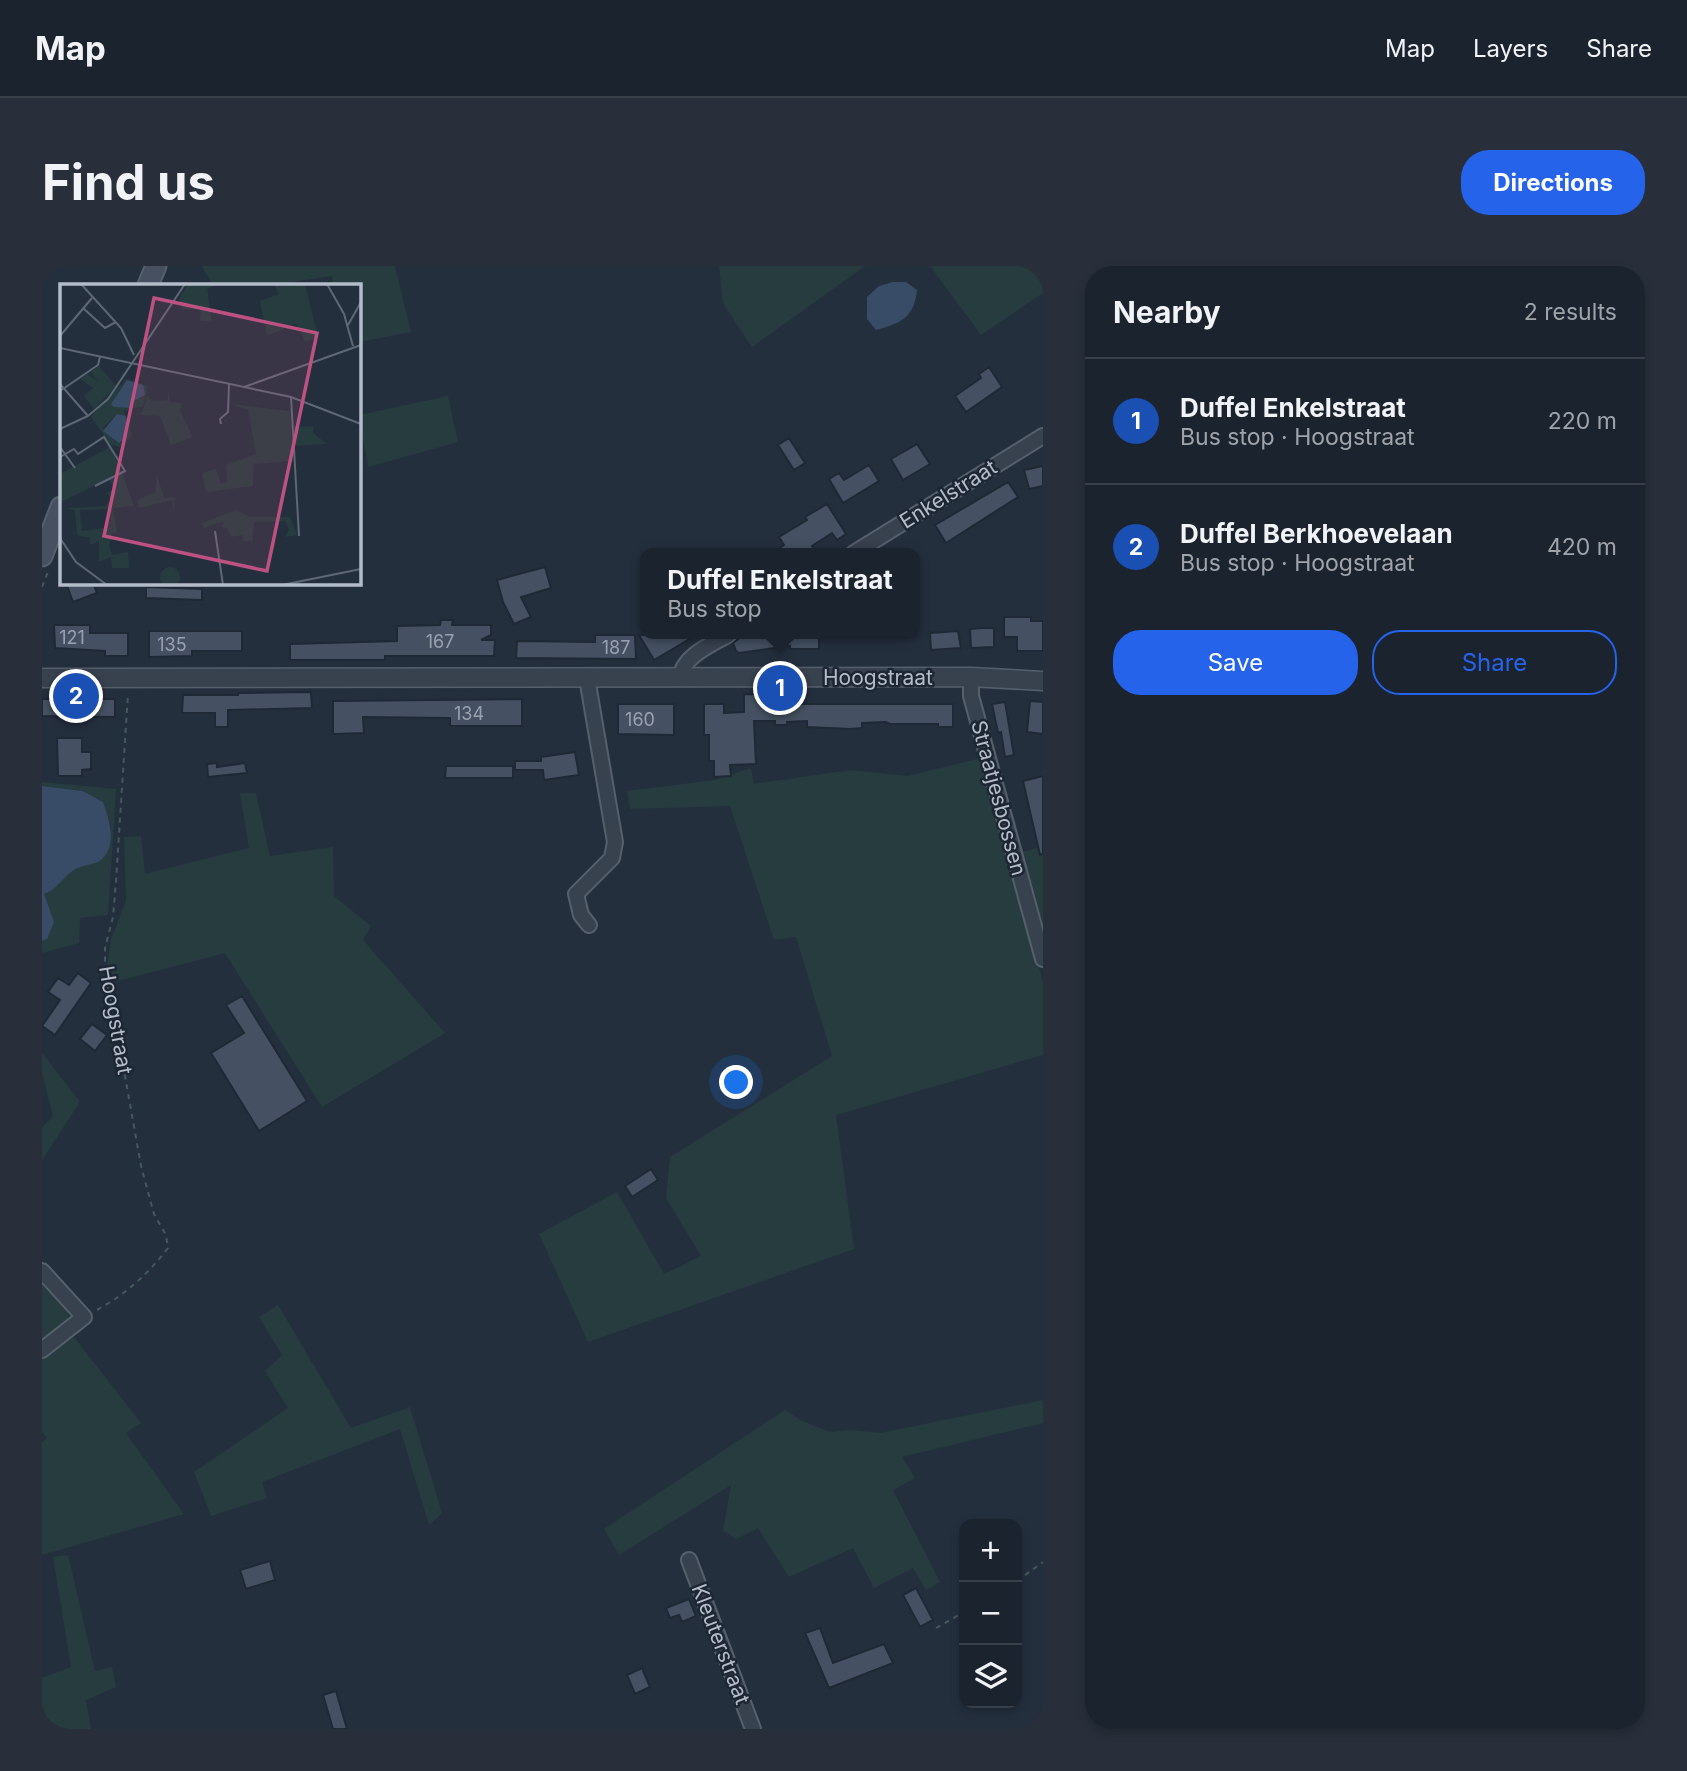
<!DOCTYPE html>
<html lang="en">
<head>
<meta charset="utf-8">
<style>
  :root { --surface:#1b232e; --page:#282f3a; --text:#f1f3f6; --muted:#a0a4aa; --line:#39404a; --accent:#2563eb }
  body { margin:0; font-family:Inter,sans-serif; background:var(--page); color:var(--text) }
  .controls { position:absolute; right:21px; bottom:21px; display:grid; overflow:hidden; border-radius:14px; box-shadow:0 4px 10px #0003 }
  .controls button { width:63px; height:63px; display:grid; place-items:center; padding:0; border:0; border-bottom:2px solid var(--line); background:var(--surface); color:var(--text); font:35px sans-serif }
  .you { position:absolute; left:695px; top:817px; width:24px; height:24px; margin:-18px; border:5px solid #fff; border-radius:50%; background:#1a73e8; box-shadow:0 0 0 10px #1a73e833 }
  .badge { display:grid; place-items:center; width:46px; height:46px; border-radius:50%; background:var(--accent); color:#fff; font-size:23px; font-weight:700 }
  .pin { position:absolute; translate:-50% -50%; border:4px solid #fff; box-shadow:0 2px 7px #0006 }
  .popup { position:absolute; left:598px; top:282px; width:280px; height:91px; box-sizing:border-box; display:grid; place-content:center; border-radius:14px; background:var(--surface); filter:drop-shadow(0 2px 5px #0005); font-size:23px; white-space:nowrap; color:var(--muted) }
  .popup b { font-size:26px; color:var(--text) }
  .popup::after { content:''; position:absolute; left:50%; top:100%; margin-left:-14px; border:14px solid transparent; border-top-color:var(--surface) }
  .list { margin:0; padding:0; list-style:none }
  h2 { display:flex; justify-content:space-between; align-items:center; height:91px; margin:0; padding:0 28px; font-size:30px }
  h2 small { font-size:23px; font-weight:400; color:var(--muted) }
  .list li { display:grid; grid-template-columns:46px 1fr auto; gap:21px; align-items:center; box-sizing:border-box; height:126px; padding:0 28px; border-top:2px solid var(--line) }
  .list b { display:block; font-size:26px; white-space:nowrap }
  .list p { margin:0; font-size:23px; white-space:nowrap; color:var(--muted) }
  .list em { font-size:23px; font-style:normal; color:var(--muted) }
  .actions { display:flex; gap:14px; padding:21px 28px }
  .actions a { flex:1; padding:16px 0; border:2px solid var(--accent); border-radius:28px; text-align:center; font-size:24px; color:var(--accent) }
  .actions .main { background:var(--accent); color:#fff }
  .icon { flex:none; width:38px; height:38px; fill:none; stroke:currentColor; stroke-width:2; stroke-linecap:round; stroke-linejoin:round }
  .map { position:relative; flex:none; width:1001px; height:1463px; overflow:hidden; border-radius:28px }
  header { display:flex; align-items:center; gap:42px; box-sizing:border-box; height:98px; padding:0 35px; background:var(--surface); border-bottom:2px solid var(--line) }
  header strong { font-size:33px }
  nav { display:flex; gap:38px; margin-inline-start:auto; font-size:24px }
  .intro { display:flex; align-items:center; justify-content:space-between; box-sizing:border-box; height:168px; padding:0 42px }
  h1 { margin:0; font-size:49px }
  .button { padding:18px 32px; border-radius:28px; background:var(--accent); color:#fff; font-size:24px; font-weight:700 }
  main { display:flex; gap:42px; padding:0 42px }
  aside { flex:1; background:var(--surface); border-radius:28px; box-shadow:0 4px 10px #0003 }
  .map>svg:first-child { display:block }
</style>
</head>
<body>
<header>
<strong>Map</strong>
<nav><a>Map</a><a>Layers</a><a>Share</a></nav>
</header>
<div class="intro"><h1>Find us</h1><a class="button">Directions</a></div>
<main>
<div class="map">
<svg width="1001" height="1463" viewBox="0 0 1001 1463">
  <rect width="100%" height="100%" fill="#242f3e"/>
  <path fill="#263c3f" d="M160 0H353L369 66 317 76V19H291L290 10 231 19H170Z
    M677 0H823L710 81 681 37Z
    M888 0H997L1001 7V27L939 69Z
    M406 130 416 176 326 201 317 149Z
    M939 492 1001 716V789L794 849 812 983 546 1076 497 968 575 926 622 1008 659 990 624 932 628 891 790 790 754 671 732 674 688 540 588 543 585 525 673 514 709 502 712 518 809 504 866 510Z
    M0 516 74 523 66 649 38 652 37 677 0 687V675L5 673 2 628 32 603 58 594 69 560 61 536 41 525 0 520Z
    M198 527H214L228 590 291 581 292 630 329 660 321 674 403 767 280 841 183 687 72 716 65 702 69 673 84 635 82 571 99 570 103 608 207 582Z
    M1001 580V659L981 586Z
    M0 787 38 836 0 894V862L11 850 0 807Z
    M0 1012 27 1042 26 1061 0 1082Z
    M236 1039 309 1162 368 1141 400 1247 387 1259 358 1163 220 1216 225 1232 169 1250 152 1206 246 1142 223 1105 240 1089 217 1051Z
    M31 1070 99 1157 84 1167 142 1248 0 1289V1177L5 1172 0 1166V1094Z
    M1001 1134V1157L860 1191 873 1212 851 1224 898 1316 884 1324 871 1302 832 1322 811 1282 747 1311 716 1262 694 1273 681 1264 689 1219 577 1289 562 1263 743 1144 760 1155 788 1166 810 1164 838 1167Z
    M26 1289 53 1405 70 1401 74 1421 44 1434 49 1463H0V1412L29 1401 11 1291Z"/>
  <path fill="#394c67" d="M851 16H864L875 24C872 52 859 57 834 64L825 53V31L837 20Z
    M0 520 41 525 61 536C67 553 76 579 59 594 52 599 40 599 32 604 21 611 16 623 2 628L12 656 5 673 0 675Z"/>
  <path fill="#455162" stroke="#1f2835" stroke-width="2" d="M947 101 960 121 924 146 913 130 939 112 937 108Z
    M747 172 763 197 752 204 736 179Z
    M875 178 888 198 861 214 849 193Z
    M827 199 837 215 801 237 787 213 797 207 802 214Z
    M1001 200V220L987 223 982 204Z
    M966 216 976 231 904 277 893 259Z
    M785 238 804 268 795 274 790 267 770 280 775 287H730L742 279 737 271 765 254 763 251Z
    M503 301 509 322 479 331 489 351 472 358 461 336 455 314Z
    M24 317H51L55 327 31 336Z
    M104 321 160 323V334L104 332Z
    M962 351H989V355H1001V385H975V371H962Z
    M399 354H411L410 359H449V369L439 374H453L452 390H343V394H248V378L355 375V360L398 359Z
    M12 359H48V367H86V390H63V385L13 382Z
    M940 362H952V381L929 382 928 363Z
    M107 365H200V385H150V390L107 391Z
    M916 365 919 382 889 384 888 367Z
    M656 368 612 394 597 369 614 368Z
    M720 368H777V383H748V380L697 387 694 385 691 377 699 371Z
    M553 369H593L594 393 474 392 475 375 553 376Z
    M269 426 270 442 186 444V461H173V447H140L141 429H196V427Z
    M702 428 746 429V438H911V461H896V458H848L844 456 820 457V462L808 463 765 461V455L745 456V459H733V455H712L714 498 688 499 689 510 672 511V495H667V469H662V438H682V447L702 446Z
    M0 433H73V451L0 450Z
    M480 433V460H408V452L321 451 322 467 291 468V435Z
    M988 435 1001 436V468L985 466Z
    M963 436 972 489 963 491 959 466 956 467 950 438Z
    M576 438H632V469L576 468Z
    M15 472H40V486H49V503L40 504V510H16Z
    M533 486 537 509 502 514 501 504H473V495H499V491Z
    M175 497V501L203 497 205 507 166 511 165 498Z
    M404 500H471V512H403Z
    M1001 510V588L998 589 981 515Z
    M36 707 49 717 13 769 0 760 18 734 6 726 16 712 27 719Z
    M200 730 265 835 217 865 169 787 202 767 184 739Z
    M50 758 65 769 53 785 38 773Z
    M609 903 616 914 590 931 583 920Z
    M228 1295 233 1314 204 1323 198 1304Z
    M874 1322 891 1354 878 1361 861 1329Z
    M647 1333 654 1350 640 1356 637 1349 628 1352 624 1342Z
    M778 1362 791 1397 842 1378 851 1397 787 1422 763 1367Z
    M600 1402 608 1421 593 1428 585 1409Z
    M294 1425 305 1463H291L281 1429Z"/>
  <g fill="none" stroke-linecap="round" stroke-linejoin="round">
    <g stroke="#565f6c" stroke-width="18">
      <path id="minor" d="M812 287 1001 170
        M639 411C640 390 671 378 687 368
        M929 411V430L1001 693
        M545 412 573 576 570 592 534 628 539 649 547 659
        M0 1005 42 1051 0 1084
        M647 1294 711 1463"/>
    </g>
    <g stroke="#565f6c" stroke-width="21">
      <path id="tertiary" d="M0 412 929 411 1001 415"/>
    </g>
    <g stroke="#565f6c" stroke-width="23">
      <path id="secondary" d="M106 19 114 0
        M0 290 19 241"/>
    </g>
    <path stroke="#44595c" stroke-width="2" stroke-dasharray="5 5" stroke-linecap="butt" d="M0 321 6 306
      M55 1044C84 1028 106 1008 126 982L124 969 112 948 99 900 72 748 63 710V682L71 651 74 615 86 428
      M975 1315 1001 1296
      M894 1362 922 1346"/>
    <use href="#minor" stroke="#38414e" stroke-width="14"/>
    <use href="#tertiary" stroke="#38414e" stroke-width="18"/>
    <use href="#secondary" stroke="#465061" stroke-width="19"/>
  </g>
  <g text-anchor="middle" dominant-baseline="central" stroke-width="5" stroke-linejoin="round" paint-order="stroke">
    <g font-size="18" fill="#98a1af">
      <text x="30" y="371">121</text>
      <text x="398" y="375">167</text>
      <text x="130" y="378">135</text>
      <text x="574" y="381">187</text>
      <text x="427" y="447">134</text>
      <text x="598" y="453">160</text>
    </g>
    <g font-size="21" fill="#b4bcc9" stroke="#1d2633">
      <text transform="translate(906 228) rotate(-32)">Enkelstraat</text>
      <text x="836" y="411">Hoogstraat</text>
      <text transform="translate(957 532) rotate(75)">Straatjesbossen</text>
      <text transform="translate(74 754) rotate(80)">Hoogstraat</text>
      <text transform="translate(679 1378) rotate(69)">Kleuterstraat</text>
    </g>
  </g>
  <g transform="translate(18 18)">
    <rect width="301" height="301" fill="#242f3e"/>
    <path d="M128 0H159L147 5 152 38 140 37 141 26 122 25 119 15ZM214 0H245L258 53 245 58 236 39 207 52 200 17 219 10ZM39 82 56 102 34 125 24 112 33 104 20 95 27 90 38 98 31 88ZM66 95 88 102 83 122 64 127 72 152 60 163 51 161 31 133ZM57 130 64 134 66 146 65 154 56 158 43 144ZM108 107 111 118 122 119 120 127 133 153 111 161 100 132 81 131 88 110 91 117 108 116ZM171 120 230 127 233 177 194 180 193 202 146 208 142 189 156 185 161 200 167 198 166 181 196 170 188 126ZM254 142 253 149 267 160 235 162 234 143ZM50 163 62 188 1 218 0 190ZM62 189 74 222 53 224 57 248 52 249 49 261 52 271 68 268 69 284H52L51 273 39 278V257L30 261V254L17 251 15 227 7 224 45 222 51 216 47 209 54 205 49 195ZM51 225 50 243 22 247 20 226ZM97 191 104 214 115 213 114 232 112 216 79 224 77 216 95 208ZM176 226 190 233H230L237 251 225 253 229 246 225 237 194 238 192 260 191 256 184 258 182 251 171 253 167 244 161 243 164 237 144 244 142 239ZM100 293a10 10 0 1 1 20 0a10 10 0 1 1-20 0Z" fill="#263c3f" fill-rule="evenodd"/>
    <path d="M67 96 83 101 85 111 73 117 72 124 54 123 51 120ZM57 130 66 132 67 153 59 159 43 147Z" fill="#394c67"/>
    <path fill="none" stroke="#5e6776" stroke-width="2" d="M21 0 61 44 74 71M267 0 284 30 293 62M23 24 45 44 56 38M288 41 301 18M0 52 32 14M0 64 231 113 301 140M0 100 28 132M184 103 301 61M0 107 38 81 40 73M231 113 239 252M161 140 160 135 168 128 169 100M0 145 28 132 48 115 125 0M0 163 15 184M0 173 14 165 18 170 44 153 65 187 35 202M155 247 163 301M0 254 16 278 47 301M222 301 301 285"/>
    <path fill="#bd5182" fill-opacity="0.15" stroke="#bd5182" stroke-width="3.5" d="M94 14 257 49 207 287 44 252Z"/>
    <rect width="301" height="301" fill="none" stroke="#b4bcc9" stroke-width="3.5"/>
  </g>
</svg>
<div class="controls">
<button>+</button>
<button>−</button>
<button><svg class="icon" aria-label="layers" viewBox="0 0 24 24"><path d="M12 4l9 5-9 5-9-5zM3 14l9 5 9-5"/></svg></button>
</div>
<div class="you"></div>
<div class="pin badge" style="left:738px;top:422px;background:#1a4fb4">1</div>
<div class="popup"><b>Duffel Enkelstraat</b>Bus stop</div>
<div class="pin badge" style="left:34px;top:430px;background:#1a4fb4">2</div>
</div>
<aside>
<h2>Nearby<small>2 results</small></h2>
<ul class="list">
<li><span class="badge" style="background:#1a4fb4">1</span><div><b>Duffel Enkelstraat</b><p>Bus stop · Hoogstraat</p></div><em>220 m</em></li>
<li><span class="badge" style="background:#1a4fb4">2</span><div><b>Duffel Berkhoevelaan</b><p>Bus stop · Hoogstraat</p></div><em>420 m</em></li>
</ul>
<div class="actions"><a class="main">Save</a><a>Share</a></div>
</aside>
</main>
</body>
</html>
